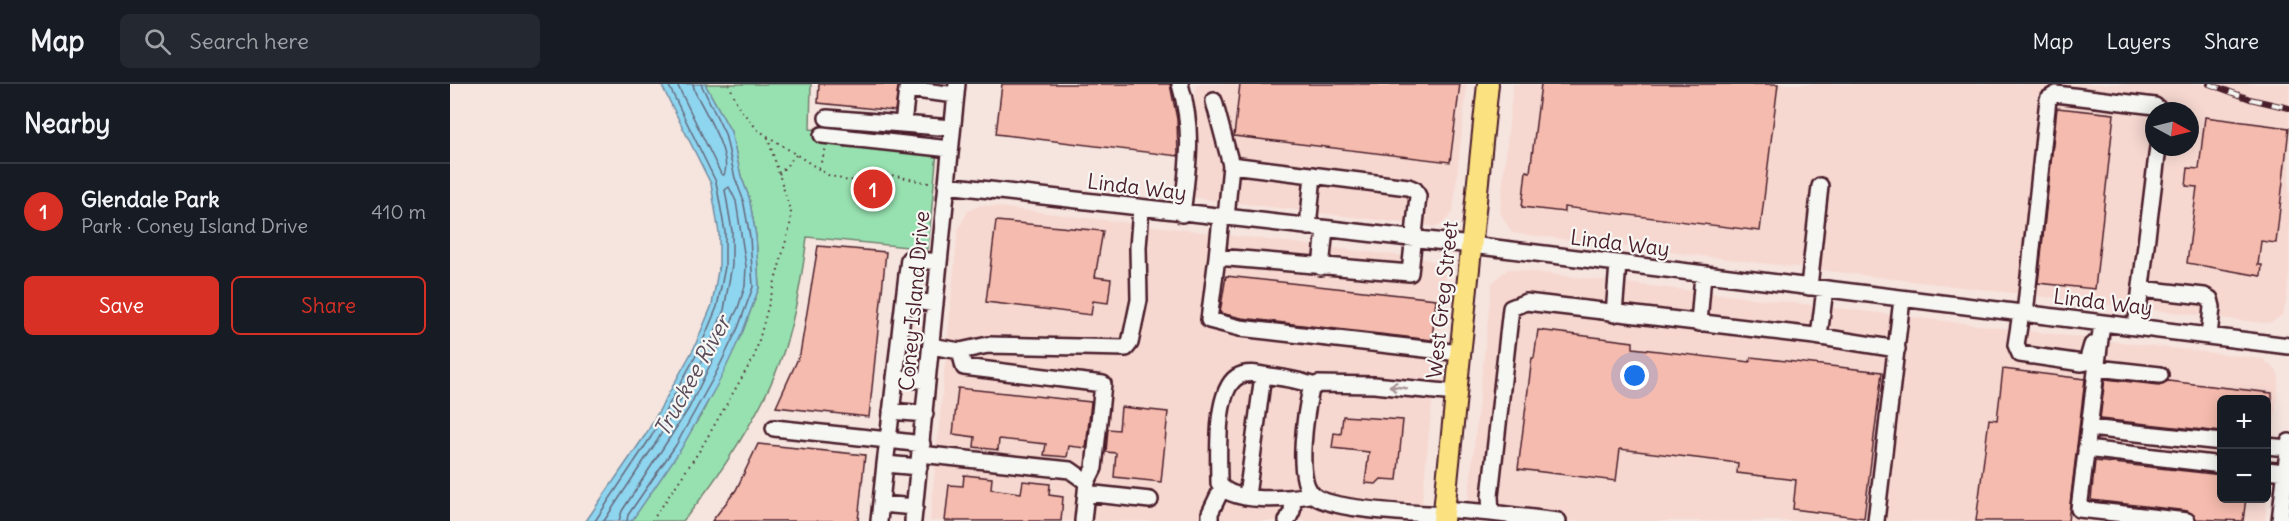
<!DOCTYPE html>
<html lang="en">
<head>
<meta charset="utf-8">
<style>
  :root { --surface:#171b24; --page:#242831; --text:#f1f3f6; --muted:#9ea1a6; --line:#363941; --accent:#d93025 }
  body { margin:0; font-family:Delius,sans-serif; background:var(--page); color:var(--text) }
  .controls { position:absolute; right:18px; bottom:18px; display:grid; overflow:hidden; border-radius:9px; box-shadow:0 3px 15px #0003 }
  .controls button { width:54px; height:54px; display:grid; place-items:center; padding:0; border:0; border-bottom:2px solid var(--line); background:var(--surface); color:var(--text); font:30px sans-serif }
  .compass { position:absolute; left:1695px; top:18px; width:54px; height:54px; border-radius:50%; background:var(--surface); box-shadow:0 3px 15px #0003; rotate:97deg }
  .you { position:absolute; left:1185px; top:292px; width:21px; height:21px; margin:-15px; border:4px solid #fff; border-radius:50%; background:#1a73e8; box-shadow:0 0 0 9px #1a73e833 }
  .badge { display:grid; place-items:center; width:39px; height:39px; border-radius:50%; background:var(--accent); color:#fff; font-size:20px; font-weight:700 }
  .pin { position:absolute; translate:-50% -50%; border:3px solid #fff; box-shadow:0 2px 6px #0006 }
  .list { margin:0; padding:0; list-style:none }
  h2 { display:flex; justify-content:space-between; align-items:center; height:78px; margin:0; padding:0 24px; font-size:26px }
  h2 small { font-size:20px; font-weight:400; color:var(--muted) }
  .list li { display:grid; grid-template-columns:39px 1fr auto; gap:18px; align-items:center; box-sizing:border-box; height:96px; padding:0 24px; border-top:2px solid var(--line) }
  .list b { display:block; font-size:22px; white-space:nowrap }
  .list p { margin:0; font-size:20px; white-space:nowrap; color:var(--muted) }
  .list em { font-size:20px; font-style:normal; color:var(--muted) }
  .actions { display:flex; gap:12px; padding:18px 24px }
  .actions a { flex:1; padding:14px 0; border:2px solid var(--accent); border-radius:9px; text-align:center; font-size:21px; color:var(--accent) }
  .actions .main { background:var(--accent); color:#fff }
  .icon { flex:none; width:33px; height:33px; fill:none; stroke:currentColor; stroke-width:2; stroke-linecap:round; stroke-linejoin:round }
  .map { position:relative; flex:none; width:1839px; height:437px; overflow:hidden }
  header { display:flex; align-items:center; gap:36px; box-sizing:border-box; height:84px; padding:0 30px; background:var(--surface); border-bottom:2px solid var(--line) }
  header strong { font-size:28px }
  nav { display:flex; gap:33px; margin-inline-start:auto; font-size:21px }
  .search { width:420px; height:54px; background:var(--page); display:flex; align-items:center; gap:15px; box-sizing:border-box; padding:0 21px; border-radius:9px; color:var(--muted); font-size:22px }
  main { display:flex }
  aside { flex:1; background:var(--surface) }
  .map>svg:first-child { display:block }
</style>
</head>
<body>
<header>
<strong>Map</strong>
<div class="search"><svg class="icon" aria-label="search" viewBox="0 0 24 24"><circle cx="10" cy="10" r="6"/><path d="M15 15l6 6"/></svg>Search here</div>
<nav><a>Map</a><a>Layers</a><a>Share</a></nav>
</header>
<main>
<aside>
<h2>Nearby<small></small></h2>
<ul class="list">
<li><span class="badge">1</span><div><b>Glendale Park</b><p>Park · Coney Island Drive</p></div><em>410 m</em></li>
</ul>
<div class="actions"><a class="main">Save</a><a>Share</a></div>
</aside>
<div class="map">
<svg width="1839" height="437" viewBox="0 0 1839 437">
  <rect width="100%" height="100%" fill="#f6e4de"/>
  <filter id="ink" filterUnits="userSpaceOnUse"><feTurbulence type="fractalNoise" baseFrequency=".0167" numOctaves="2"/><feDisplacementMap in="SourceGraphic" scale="12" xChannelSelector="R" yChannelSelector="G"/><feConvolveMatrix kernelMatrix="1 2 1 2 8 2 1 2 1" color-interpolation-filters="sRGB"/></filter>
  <g filter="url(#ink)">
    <path fill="#f6d8d0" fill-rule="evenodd" d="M746 0H1017L1003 128 992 140 986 143 739 113Z
      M1063 0H1839V190L1836 219 1832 231 1822 238 1813 239 1062 149 1050 128ZM1704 27H1740V63H1704Z
      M531 121 976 175 988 180 995 191 970 437H480L508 146 518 127Z
      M1058 185 1813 275 1826 286 1829 293 1815 437H1016L1042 199ZM1772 316H1816V414H1772Z"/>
    <path fill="#97e1b0" stroke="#70806e" stroke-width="1.5" d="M255 0H361L360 45 488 56 478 165 357 153C352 194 345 236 331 275 313 326 268 395 233 437H181L251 331 293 247 309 204 306 152 299 113 291 92 281 48Z"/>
    <path fill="#8ed5f0" stroke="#738ca1" stroke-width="1.5" d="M211 0H255L281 48 291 92 299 113 306 152 309 204 293 247 271 294 231 365 183 435 181 437H136L196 350 244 264 262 221 269 181V149L261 100Z"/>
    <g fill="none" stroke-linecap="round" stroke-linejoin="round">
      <path stroke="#65687a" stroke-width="1.5" d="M227 0 271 90 274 91C283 73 254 26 245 8L243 0
        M145 437 201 353 249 266 267 223 275 183V148L266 98 218 0
        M154 437 207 357 256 270 274 226 282 181V147L275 106 279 103 286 117 296 182 295 202 288 224 239 324 172 427 169 437
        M177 437 178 431 226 361 265 291 288 244 303 203 300 153 293 115 285 94 275 50 251 0"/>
    </g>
    <path fill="#f5bbae" stroke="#4a1f2b" stroke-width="1.5" d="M369 0H449L445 27 368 19Z
      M552 0H720L727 35 728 72 546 50Z
      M790 0H1010L1000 78 784 52Z
      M1091 0H1328L1310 147 1114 123V128L1072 123 1076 87 1080 88Z
      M1607 24 1664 30 1645 205 1588 199Z
      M1755 33 1839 44 1826 159 1811 157 1808 181H1812L1811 192 1737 179 1747 103 1736 102 1738 84 1749 85Z
      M546 137 653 147 645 193 661 195 658 219 643 217 641 231 536 218Z
      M368 162 436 168 419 333 326 323 350 270Z
      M776 192 986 215 982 256 792 234 770 229Z
      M1088 246 1183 258V264L1217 268 1300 278 1301 273 1432 288 1414 434 1343 425 1346 396 1287 389 1288 379 1170 365 1166 397 1068 385 1082 274H1084Z
      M1553 285 1635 295 1618 437H1526L1539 335 1547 336Z
      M1655 295 1709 301 1718 297 1822 309V315H1772V348L1650 335Z
      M508 304 641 318 636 364 619 362 617 373 594 371 596 360 549 355 548 366 524 363 525 353 503 350Z
      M671 323 718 328 711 398 664 393 666 369 656 368 658 345 669 346Z
      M893 332 953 336 947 396 931 395 926 400 915 399 919 368 882 364 884 349 891 350Z
      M308 360 415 371 408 437H262L286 406Z
      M1645 377 1772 391V414H1796L1793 437 1746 435 1738 427 1641 416Z
      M514 391 542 394 541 405 571 409 573 397 600 400 599 411 613 413 611 437H495L499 401 513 402Z"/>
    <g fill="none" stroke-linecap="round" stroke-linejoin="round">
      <g stroke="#4a1f2b" stroke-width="20">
        <path id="minor" d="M730 0C744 47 738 82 732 130
          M764 17 781 81 958 103 965 106 968 112 960 189 767 173 759 236 790 244 1010 269
          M377 34 502 44
          M453 40 457 5 506 11
          M372 51 500 65
          M496 101 1021 161 1839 262
          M776 134 781 81
          M858 143 863 91
          M767 173 771 134
          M871 183 875 145
          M1359 203 1370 102
          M1691 205 1754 212 1760 215 1762 223 1759 252
          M454 215 459 175 489 178
          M1571 229 1566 261 1570 270 1632 279 1637 278 1642 261
          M1164 230 1168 180
          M1575 230 1598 15 1606 10 1705 22 1711 27
          M1249 239 1253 190
          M1652 239 1629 425 1737 437
          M1686 243 1708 63
          M1369 252 1375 205
          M481 262 510 267 538 261 676 264 680 259 689 216 688 163 691 125
          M510 267 514 283 653 300 644 384 637 398
          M1647 284 1710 291
          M445 293 477 297
          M441 327 475 330
          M324 344 438 356 435 380
          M1639 344 1772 358
          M472 360 438 356 454 215 485 220
          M1816 362 1838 364
          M1636 365 1772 381
          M470 370 620 386 637 398 633 437
          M1816 386 1836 388
          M636 409 700 416
          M862 410C842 416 779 420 769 399 769 374 764 308 787 293 796 287 809 290 819 292 834 294 850 296 864 302
          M797 412 813 291
          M431 420 465 423
          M994 425 1041 429
          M993 431C967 429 878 427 862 410 845 393 856 327 861 305L868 300 924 301 1006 309
          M429 437 435 380 469 383
          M463 437 507 0
          M760 437V429L772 404
          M837 437 842 427 843 415
          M1108 437 1041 429 1040 412 1061 224 1076 218 1365 252 1447 265
          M1426 437 1452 215
          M1830 437 1839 358"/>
      </g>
      <g stroke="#4a1f2b" stroke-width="24">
        <path id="major" d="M993 437 1038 0"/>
      </g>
      <path stroke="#4a1f2b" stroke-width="2" stroke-dasharray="1.5 4.5" stroke-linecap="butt" d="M279 0 289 24 308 46 378 91 398 97 437 90 483 100
        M369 84 376 64
        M329 90 347 70
        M202 437 250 366 305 271 340 142 341 129 317 51"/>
      <use href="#minor" stroke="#f6f6f2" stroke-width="15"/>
      <use href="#major" stroke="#fbe180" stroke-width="20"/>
      <g stroke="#4a1f2b" stroke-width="6">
        <path id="rail" d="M1759 0 1800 15 1839 24"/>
      </g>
      <use href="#rail" stroke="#f6f6f2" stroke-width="4" stroke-dasharray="11" stroke-linecap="butt"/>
    </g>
    <defs><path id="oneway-shaft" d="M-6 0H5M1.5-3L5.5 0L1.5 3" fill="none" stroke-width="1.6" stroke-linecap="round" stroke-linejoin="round" transform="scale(1.5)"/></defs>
    <use stroke="#a99598" href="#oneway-shaft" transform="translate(948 303) rotate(-172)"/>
  </g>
  <g text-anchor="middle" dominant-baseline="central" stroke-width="4.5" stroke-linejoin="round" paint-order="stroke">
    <g font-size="21" fill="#4a1f2b" stroke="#f6f6f2">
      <text transform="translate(687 103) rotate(7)">Linda Way</text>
      <text transform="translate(1170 159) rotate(7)">Linda Way</text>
      <text transform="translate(992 216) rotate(-84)">West Greg Street</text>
      <text transform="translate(464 217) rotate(-85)">Coney Island Drive</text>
      <text transform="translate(1653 218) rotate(7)">Linda Way</text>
    </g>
    <g font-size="22" font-style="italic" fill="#5b4c5c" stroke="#f6f6f2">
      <text transform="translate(242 292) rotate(-61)">Truckee River</text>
    </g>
  </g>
</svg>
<div class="controls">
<button>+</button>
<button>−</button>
</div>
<svg class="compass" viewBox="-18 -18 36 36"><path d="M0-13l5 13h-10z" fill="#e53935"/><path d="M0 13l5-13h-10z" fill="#9ea1a6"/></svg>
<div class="you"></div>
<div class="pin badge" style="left:423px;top:105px">1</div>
</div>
</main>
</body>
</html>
